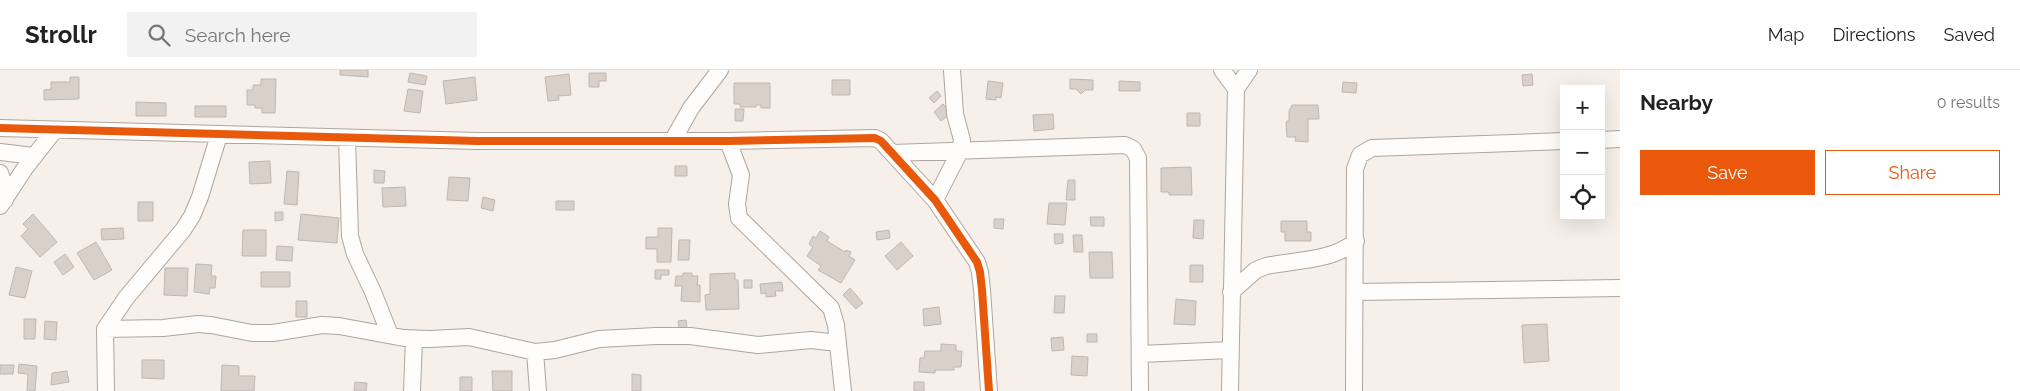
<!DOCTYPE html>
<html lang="en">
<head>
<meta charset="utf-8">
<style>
  :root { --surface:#fff; --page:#f2f2f2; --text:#222; --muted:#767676; --line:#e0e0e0; --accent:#ea580c }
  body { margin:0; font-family:Raleway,sans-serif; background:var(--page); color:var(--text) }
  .controls { position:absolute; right:15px; top:15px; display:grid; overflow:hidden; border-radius:0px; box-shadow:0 5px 20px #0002 }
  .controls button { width:45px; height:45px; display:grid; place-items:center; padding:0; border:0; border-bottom:1px solid var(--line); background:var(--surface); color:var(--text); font:25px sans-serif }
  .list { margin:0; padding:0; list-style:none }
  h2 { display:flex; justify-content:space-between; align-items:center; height:65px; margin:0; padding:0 20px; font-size:21px }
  h2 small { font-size:16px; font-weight:400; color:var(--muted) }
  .actions { display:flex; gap:10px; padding:15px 20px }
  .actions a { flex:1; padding:11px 0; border:1px solid var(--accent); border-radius:0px; text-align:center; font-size:18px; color:var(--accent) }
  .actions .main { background:var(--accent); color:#fff }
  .icon { flex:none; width:28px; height:28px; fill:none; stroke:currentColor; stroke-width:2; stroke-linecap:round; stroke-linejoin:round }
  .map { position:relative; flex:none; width:1620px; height:321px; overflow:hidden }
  header { display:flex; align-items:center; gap:30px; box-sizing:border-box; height:70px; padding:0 25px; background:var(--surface); border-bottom:1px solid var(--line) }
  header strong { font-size:24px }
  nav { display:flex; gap:28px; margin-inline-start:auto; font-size:18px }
  .search { width:350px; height:45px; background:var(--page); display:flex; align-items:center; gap:12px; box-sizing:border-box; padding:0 18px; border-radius:0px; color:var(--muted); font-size:19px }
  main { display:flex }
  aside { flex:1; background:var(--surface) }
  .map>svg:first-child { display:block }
</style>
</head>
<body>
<header>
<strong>Strollr</strong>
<div class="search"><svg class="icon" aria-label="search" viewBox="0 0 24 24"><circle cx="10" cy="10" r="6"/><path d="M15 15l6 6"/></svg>Search here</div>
<nav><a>Map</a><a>Directions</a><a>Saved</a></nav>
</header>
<main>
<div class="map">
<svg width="1620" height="321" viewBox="0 0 1620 321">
  <rect width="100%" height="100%" fill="#f6efea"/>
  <path fill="#dad0ca" stroke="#c0b7b2" d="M340 0H368V7L340 5Z
    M410 3 427 6 425 15 408 12Z
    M589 3H606V11H599V17H589Z
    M569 4 571 25 558 26 559 30 548 31 545 7Z
    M1532 4 1533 15 1523 16 1522 5Z
    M70 7H79V29L44 30V20L51 19V12H70Z
    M475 7 477 30 446 34 443 11Z
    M261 9H276L275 43H262V38H255V35H247V20H253V15H261Z
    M1070 9 1093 10V20H1085L1081 24 1076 19H1070Z
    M832 10H850V25H832Z
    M988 11 1003 13 1001 28 996 27V30L986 29Z
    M1119 11 1140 12V21H1119Z
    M1343 12 1357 13 1356 23 1342 22Z
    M734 13H770V38H761V35H756V37H740V34H734Z
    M408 19 423 21 420 43 404 41Z
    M937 21 941 26 934 33 929 28Z
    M136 32 166 33V46H136Z
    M943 34 951 43 941 51 934 42Z
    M1292 35H1318L1319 49H1308V72L1295 71 1296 67H1287L1286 52 1289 50V41Z
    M195 36H226V47H195Z
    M735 39H744L743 51H735Z
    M1187 43H1200V56H1187Z
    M1053 44 1054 59 1034 61 1033 45Z
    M270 91 271 113 250 114 249 92Z
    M675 96H687V106H675Z
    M1191 97 1192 125H1169V122H1161V98Z
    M374 100 385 101 384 113H374Z
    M287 101 299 102 297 135 284 134Z
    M449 107 470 108 468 131 447 130Z
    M1068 110H1075V130H1066Z
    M405 117 406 136 383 137 382 118Z
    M483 127 495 130 493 141 481 138Z
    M556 131H574V140H556Z
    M138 132H153V151H138Z
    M1049 133H1067L1065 155 1047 154Z
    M275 142H283V150L275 151Z
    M33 144 57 172 40 187 21 166 28 159 23 154Z
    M301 144 339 148 337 173 298 170Z
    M1090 147H1104V156H1091Z
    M994 149H1004L1003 159 994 158Z
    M1194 150H1204L1203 169 1193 168Z
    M1281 151H1307V162H1311V171H1285V162H1281Z
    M123 158 124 169 102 170 101 159Z
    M658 158H672L671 192H657V179H646V167H658Z
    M243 160H266V186H242Z
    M889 160 890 168 877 170 876 162Z
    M820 161 829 167 827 171 845 182 846 180 851 182 849 186 855 190 841 213 818 200 821 196 807 186 813 177 809 174 813 166 816 168Z
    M1054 164H1063V173L1055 174Z
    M1073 165H1082L1083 182H1074Z
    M679 170H690L689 190H678Z
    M96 172 112 200 94 210 77 183Z
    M901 172 913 186 897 200 885 186Z
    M277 176 293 177 292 191 276 190Z
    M1089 182H1112L1113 208H1090Z
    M65 184 74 197 63 205 54 192Z
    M196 194 212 195 211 206H216L215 218H210L209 224 194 222Z
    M1190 195H1203V212H1190Z
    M16 197 32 201 25 228 9 225Z
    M165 198H188L187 226 164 225Z
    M655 200H669V205H661V209H655Z
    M261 202H290V217H261Z
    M683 203H692V206H698L697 215H700V232L681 231 682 216H675L676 206H683Z
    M735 203V210H738L739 239 706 240 705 225 710 224V204Z
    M744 210H752V218H744Z
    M782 212 783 221H775L776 226 766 227V223L761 224 760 214Z
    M850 218 863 233 856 239 843 225Z
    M1055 226H1065L1064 243H1054Z
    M1176 229 1196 231 1195 255 1174 254Z
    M296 231H307V247H296Z
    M939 237 941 254 924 256 923 239Z
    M24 249H36L35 269H24Z
    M686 250 687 258H679L678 251Z
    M45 251 57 252 56 270 44 269Z
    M1547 254 1549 291 1524 293 1522 255Z
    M1087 264H1097V272H1087Z
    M1063 267 1064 280 1052 281 1051 268Z
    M941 274 956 275V281H962L961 297H954V300H935V303L919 302 920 288H924L925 281H941Z
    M1072 286 1088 287 1087 306 1071 305Z
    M142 290H164V309L142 308Z
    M19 294 37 296 35 321H27L28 304 18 303Z
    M0 295H14L13 304H0Z
    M222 295 239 296V306H255L254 321H221Z
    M67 301 69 312 51 315 52 303Z
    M492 301H512V321H493Z
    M632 304 641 305V321H632Z
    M460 307H472V321H460Z
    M355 312 367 313 366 321H354Z
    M914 312H924V321H914Z"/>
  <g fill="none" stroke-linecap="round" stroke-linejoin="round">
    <g stroke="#aea59f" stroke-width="18">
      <path id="minor" d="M1222 0 1236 19
        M0 58 477 71H728L875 68 881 71 935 130 977 192 980 202 982 220 989 321
        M347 68 350 166 355 184 373 222 390 265
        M673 70 691 38 720 0
        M1601 70 1620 69
        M728 71 741 105 737 134 739 148 831 238 836 255 843 321
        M0 82 34 86
        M892 83 1125 75 1133 79 1138 88 1140 321
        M0 103 5 117V130
        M935 130 960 81 962 70 955 44 952 0
        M0 136 25 98 54 61
        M1231 222 1256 200 1266 196C1296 190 1333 191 1356 171
        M1355 222 1620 218
        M105 259 163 258 198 254 211 255 252 263H273L322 255 339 256 404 268 430 269 469 267 535 282 555 280 599 269 656 266H690L758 275 811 270 838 273
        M535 282 538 321
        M1141 284 1230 280
        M106 321 105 259 126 228 183 160 192 146 200 127 219 65
        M412 321 414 269
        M1230 321 1236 19 1249 0
        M1354 321 1355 99 1360 85 1372 78 1564 71"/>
    </g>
    <use href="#minor" stroke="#fefdfc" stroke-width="16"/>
    <g stroke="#fefefe" stroke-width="11">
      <path id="cycleway" d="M0 58 477 71H728L875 68 881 71 935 130 977 192 980 202 982 220 989 321"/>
    </g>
    <use href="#cycleway" stroke="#e8590c" stroke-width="8"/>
  </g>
</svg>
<div class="controls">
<button>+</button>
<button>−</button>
<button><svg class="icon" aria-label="locate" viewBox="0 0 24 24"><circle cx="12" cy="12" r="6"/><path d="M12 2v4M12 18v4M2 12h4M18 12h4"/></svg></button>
</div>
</div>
<aside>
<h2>Nearby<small>0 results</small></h2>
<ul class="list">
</ul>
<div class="actions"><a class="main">Save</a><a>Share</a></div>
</aside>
</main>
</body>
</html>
